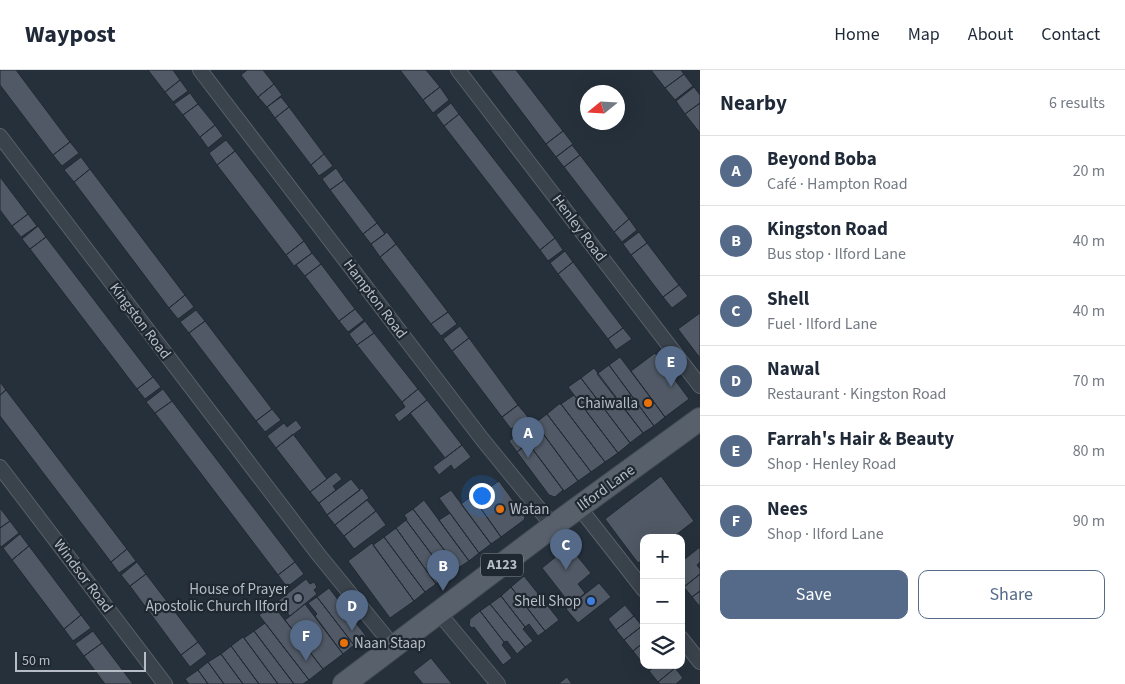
<!DOCTYPE html>
<html lang="en">
<head>
<meta charset="utf-8">
<style>
  :root { --surface:#fff; --page:#f2f2f3; --text:#1f2937; --muted:#747a83; --line:#e0e1e3; --accent:#546a88 }
  body { margin:0; font-family:"Source Sans 3",sans-serif; background:var(--page); color:var(--text) }
  .controls { position:absolute; right:15px; bottom:15px; display:grid; overflow:hidden; border-radius:10px; box-shadow:0 5px 20px #0002 }
  .controls button { width:45px; height:45px; display:grid; place-items:center; padding:0; border:0; border-bottom:1px solid var(--line); background:var(--surface); color:var(--text); font:25px sans-serif }
  .compass { position:absolute; left:580px; top:15px; width:45px; height:45px; border-radius:50%; background:var(--surface); box-shadow:0 5px 20px #0002; rotate:252deg }
  .scale { position:absolute; left:15px; bottom:12px; width:131px; box-sizing:border-box; padding-left:5px; border:2px solid #b6bdc6; border-top:0; font-size:14px; line-height:18px; white-space:nowrap; color:#b6bdc6; -webkit-text-stroke:4px #1f2730; paint-order:stroke }
  .you { position:absolute; left:481px; top:425px; width:18px; height:18px; margin:-12px; border:4px solid #fff; border-radius:50%; background:#1a73e8; box-shadow:0 0 0 8px #1a73e833 }
  .badge { display:grid; place-items:center; width:32px; height:32px; border-radius:50%; background:var(--accent); color:#fff; font-size:16px; font-weight:700 }
  .pin { position:absolute; translate:-50% -41px; filter:drop-shadow(0 1px 2px #0008) }
  .pin::after { content:''; position:absolute; top:26px; width:18px; height:15px; background:inherit; clip-path:polygon(0 0,100% 0,50% 100%) }
  .list { margin:0; padding:0; list-style:none }
  h2 { display:flex; justify-content:space-between; align-items:center; height:65px; margin:0; padding:0 20px; font-size:21px }
  h2 small { font-size:16px; font-weight:400; color:var(--muted) }
  .list li { display:grid; grid-template-columns:32px 1fr auto; gap:15px; align-items:center; box-sizing:border-box; height:70px; padding:0 20px; border-top:1px solid var(--line) }
  .list b { display:block; font-size:19px; white-space:nowrap }
  .list p { margin:0; font-size:16px; white-space:nowrap; color:var(--muted) }
  .list em { font-size:16px; font-style:normal; color:var(--muted) }
  .actions { display:flex; gap:10px; padding:15px 20px }
  .actions a { flex:1; padding:11px 0; border:1px solid var(--accent); border-radius:10px; text-align:center; font-size:18px; color:var(--accent) }
  .actions .main { background:var(--accent); color:#fff }
  .icon { flex:none; width:28px; height:28px; fill:none; stroke:currentColor; stroke-width:2; stroke-linecap:round; stroke-linejoin:round }
  .map { position:relative; flex:none; width:700px; height:614px; overflow:hidden }
  header { display:flex; align-items:center; gap:30px; box-sizing:border-box; height:70px; padding:0 25px; background:var(--surface); border-bottom:1px solid var(--line) }
  header strong { font-size:24px }
  nav { display:flex; gap:28px; margin-inline-start:auto; font-size:18px }
  main { display:flex }
  aside { flex:1; background:var(--surface) }
  .map>svg:first-child { display:block }
</style>
</head>
<body>
<header>
<strong>Waypost</strong>
<nav><a>Home</a><a>Map</a><a>About</a><a>Contact</a></nav>
</header>
<main>
<div class="map">
<svg width="700" height="614" viewBox="0 0 700 614">
  <rect width="100%" height="100%" fill="#26303b"/>
  <path fill="#505965" stroke="#212932" d="M0 0H16L70 72 53 85 0 15Z
    M148 0H173L180 10 165 22Z
    M247 0H263L274 14 258 27 241 5Z
    M400 0H426L440 17 423 30Z
    M490 0H516L563 61 546 74Z
    M651 0H681L684 4 665 18Z
    M684 4 693 16 675 30 665 18Z
    M180 10 188 21 173 32 165 22Z
    M274 14 282 25 267 37 258 27Z
    M440 17 449 30 433 43 423 30Z
    M694 17 700 25V33L685 44 676 31Z
    M190 23 198 34 183 45 174 34Z
    M281 27 289 37 275 48 267 37Z
    M451 33 459 44 444 56 436 45Z
    M700 33V63L685 44Z
    M198 34 215 55 200 67 183 45Z
    M289 37 324 84 311 95 275 48Z
    M459 44 555 168 540 180 444 56Z
    M215 55 223 66 208 78 200 67Z
    M563 61 573 74 556 87 546 74Z
    M226 70 235 81 217 95 209 83Z
    M70 72 79 83 62 96 53 85Z
    M572 75 580 85 564 97 556 87Z
    M235 81 304 171 286 185 217 95Z
    M324 84 333 96 319 106 311 95Z
    M580 85 629 149 614 162 564 97Z
    M81 87 90 99 74 112 64 100Z
    M336 98 344 110 330 120 322 109Z
    M90 99 185 225 169 238 74 112Z
    M0 107 28 144 12 156 0 140Z
    M344 110 377 153 363 164 330 120Z
    M28 144 37 156 21 167 12 156Z
    M629 149 637 160 622 172 614 162Z
    M377 153 385 164 371 174 363 164Z
    M38 156 46 167 30 179 22 169Z
    M387 162 396 174 380 187 371 174Z
    M639 162 647 173 631 185 623 174Z
    M46 167 153 307 137 319 30 179Z
    M555 168 563 180 548 191 540 180Z
    M304 171 312 183 294 196 286 185Z
    M647 173 679 215 663 227 631 185Z
    M396 174 448 242 431 254 380 187Z
    M565 181 573 192 558 204 550 193Z
    M312 183 321 194 305 206 296 195Z
    M573 192 623 258 608 269 558 204Z
    M321 194 355 239 339 251 305 206Z
    M679 215 688 226 672 238 663 227Z
    M185 225 194 237 178 249 169 238Z
    M355 239 364 250 348 262 339 251Z
    M196 240 205 251 189 263 180 252Z
    M448 242 457 254 441 266 431 254Z
    M700 243V288L678 259Z
    M205 251 272 339 256 351 189 263Z
    M365 251 374 263 357 275 349 264Z
    M460 256 469 268 452 281 443 269Z
    M623 258 632 269 616 280 608 269Z
    M374 263 418 319 402 332 357 275Z
    M469 268 518 335 502 347 452 281Z
    M655 283 689 329 665 347 631 301Z
    M620 287 665 347 654 356 609 295Z
    M609 295 654 356 643 363 597 304Z
    M594 298 643 363 630 373 581 308Z
    M153 307 161 317 145 329 137 319Z
    M581 308 630 373 618 383 568 317Z
    M0 312 6 320 0 325Z
    M163 319 172 331 155 343 146 332Z
    M418 319 427 330 399 352 394 345 405 337 402 332Z
    M6 320 127 479 111 492 0 346V325Z
    M574 325 618 383 605 392 561 334Z
    M427 330 462 375 445 388 410 343Z
    M172 331 295 492 278 505 155 343Z
    M559 334H561L605 392 591 402 547 344Z
    M518 335 528 347 511 359 502 347Z
    M272 339 281 350 265 362 256 351Z
    M547 344 591 402 578 411 535 353Z
    M296 350 302 358 276 378 267 366 284 353 287 357Z
    M534 351 542 362 517 382 509 371Z
    M542 362 578 411 564 421 528 373Z
    M293 364 327 409 310 422 276 378Z
    M528 373 563 420 555 427 549 425 517 382Z
    M462 375 471 387 454 400 451 395 439 405 433 397Z
    M336 402 342 409 333 416 336 420 319 433 310 422Z
    M661 406 694 451 672 468H644V489L638 493 605 449Z
    M351 409 360 420 327 445 319 433Z
    M499 411 525 447 524 450 501 467 474 429Z
    M362 418 369 428 335 455 327 445Z
    M451 420 491 474 479 483 439 428Z
    M472 426 501 467 491 474 461 434Z
    M367 430 376 441 344 466 335 455Z
    M424 430 469 491 458 498 413 439Z
    M0 438 10 451 0 458Z
    M413 439 458 498 447 505 406 450 407 449 404 445Z
    M376 441 386 455 354 479 344 466Z
    M450 443 479 483 469 491 439 450Z
    M406 450 447 505 436 514 396 458Z
    M10 451 19 463 1 477 0 475V458Z
    M396 458 436 514 425 522 384 467Z
    M20 464 29 476 12 490 3 478Z
    M384 467 425 522 414 531 373 475Z
    M372 473 414 531 390 548 348 491Z
    M29 476 81 545 64 559 12 490Z
    M569 476 591 503 578 514 585 523 571 535 542 498Z
    M700 477V492L697 495 700 499V504L684 517 681 514V492Z
    M127 479 136 491 119 503 111 492Z
    M137 492 146 504 130 516 121 505Z
    M295 492 304 504 287 517 278 505Z
    M146 504 198 572 181 585 130 516Z
    M700 504V521L692 527 684 517Z
    M524 506 559 550 545 561 511 517Z
    M306 509 310 514 314 512 317 517 314 520 317 524 290 546 278 531Z
    M599 513 611 527 578 553 566 539Z
    M511 517 545 561 538 566 529 554 525 557 501 526Z
    M329 518 366 566 354 575 317 527Z
    M700 521V537L692 527Z
    M501 526 525 557 523 559 533 571 525 577 490 534Z
    M317 527 354 575 343 584 315 546 317 544 308 533Z
    M305 534 343 584 323 599 285 550Z
    M490 534 525 577 517 584 507 571 504 572 480 541Z
    M273 535 323 599 309 610 259 545Z
    M625 535 634 546 616 560 608 549Z
    M480 541 504 572 502 575 512 588 503 595 474 557 472 558 469 555 470 549Z
    M81 545 91 558 73 571 64 559Z
    M634 546 642 556 624 570 616 560Z
    M265 553 309 610 303 614H294L254 561Z
    M642 556 644 559V572L633 581 624 570Z
    M93 561 102 573 84 586 75 574Z
    M254 561 294 614H278L244 568Z
    M243 567 244 568 278 614H259L231 576Z
    M198 572 207 584 190 597 181 585Z
    M644 572V589L641 591 633 581Z
    M102 573 133 614H105L84 586Z
    M231 576 259 614H243L221 584Z
    M221 584 243 614H224L208 592Z
    M431 588 452 614H423L413 602Z
    M208 592 224 614H208L198 600Z
    M657 595H673L675 598 658 612 649 601Z
    M675 598 683 608 676 614H660L658 612Z
    M198 600 208 614H189L185 609Z
    M567 607 572 614H558Z"/>
  <g fill="none" stroke-linecap="round" stroke-linejoin="round">
    <g stroke="#586069" stroke-width="16">
      <path id="minor" d="M200 0 482 369 553 456
        M458 0 700 316
        M0 66 318 484 393 576
        M0 397 165 614
        M579 437 644 520
        M439 543 498 614
        M681 568 700 592"/>
    </g>
    <g stroke="#434b54" stroke-width="24">
      <path id="primary" d="M344 614 553 456 700 349"/>
    </g>
    <use href="#minor" stroke="#3a424b" stroke-width="14"/>
    <use href="#primary" stroke="#58616b" stroke-width="22"/>
  </g>
  <g fill="#e8710a" stroke="#1f2730" stroke-width="2">
    <circle cx="648" cy="333" r="5"/>
    <circle cx="500" cy="439" r="5"/>
    <circle cx="344" cy="573" r="5"/>
  </g>
  <circle fill="#6b7280" stroke="#1f2730" stroke-width="2" cx="298" cy="528" r="5"/>
  <circle fill="#3f7fe0" stroke="#1f2730" stroke-width="2" cx="591" cy="531" r="5"/>
  <g text-anchor="middle" dominant-baseline="central" stroke-width="4.5" stroke-linejoin="round" paint-order="stroke">
    <rect fill="#1f2730" stroke="#899099" stroke-width="1" x="481" y="483.5" width="42" height="23" rx="4"/>
    <g font-size="14" font-weight="bold" fill="#b6bdc6">
      <text x="502" y="495">A123</text>
    </g>
    <g font-size="15" fill="#b6bdc6" stroke="#1f2730">
      <text transform="translate(579 158) rotate(53)">Henley Road</text>
      <text transform="translate(375 229) rotate(53)">Hampton Road</text>
      <text transform="translate(140 251) rotate(53)">Kingston Road</text>
      <text transform="translate(606 418) rotate(-36)">Ilford Lane</text>
      <text transform="translate(83 506) rotate(53)">Windsor Road</text>
    </g>
    <g font-size="15" fill="#b6bdc6" stroke="#1f2730" text-anchor="end">
      <text x="638" y="333">Chaiwalla</text>
      <text x="510" y="439" text-anchor="start">Watan</text>
      <text x="288" y="519">House of Prayer<tspan x="288" dy="17">Apostolic Church Ilford</tspan></text>
      <text x="581" y="531">Shell Shop</text>
      <text x="354" y="573" text-anchor="start">Naan Staap</text>
    </g>
  </g>
</svg>
<div class="controls">
<button>+</button>
<button>−</button>
<button><svg class="icon" aria-label="layers" viewBox="0 0 24 24"><path d="M12 4l9 5-9 5-9-5zM3 14l9 5 9-5"/></svg></button>
</div>
<svg class="compass" viewBox="-18 -18 36 36"><path d="M0-13l5 13h-10z" fill="#e53935"/><path d="M0 13l5-13h-10z" fill="#747a83"/></svg>
<div class="scale">50 m</div>
<div class="you"></div>
<div class="pin badge" style="left:528px;top:388px">A</div>
<div class="pin badge" style="left:443px;top:521px">B</div>
<div class="pin badge" style="left:566px;top:500px">C</div>
<div class="pin badge" style="left:352px;top:561px">D</div>
<div class="pin badge" style="left:671px;top:317px">E</div>
<div class="pin badge" style="left:306px;top:591px">F</div>
</div>
<aside>
<h2>Nearby<small>6 results</small></h2>
<ul class="list">
<li><span class="badge">A</span><div><b>Beyond Boba</b><p>Café · Hampton Road</p></div><em>20 m</em></li>
<li><span class="badge">B</span><div><b>Kingston Road</b><p>Bus stop · Ilford Lane</p></div><em>40 m</em></li>
<li><span class="badge">C</span><div><b>Shell</b><p>Fuel · Ilford Lane</p></div><em>40 m</em></li>
<li><span class="badge">D</span><div><b>Nawal</b><p>Restaurant · Kingston Road</p></div><em>70 m</em></li>
<li><span class="badge">E</span><div><b>Farrah's Hair &amp; Beauty</b><p>Shop · Henley Road</p></div><em>80 m</em></li>
<li><span class="badge">F</span><div><b>Nees</b><p>Shop · Ilford Lane</p></div><em>90 m</em></li>
</ul>
<div class="actions"><a class="main">Save</a><a>Share</a></div>
</aside>
</main>
</body>
</html>
